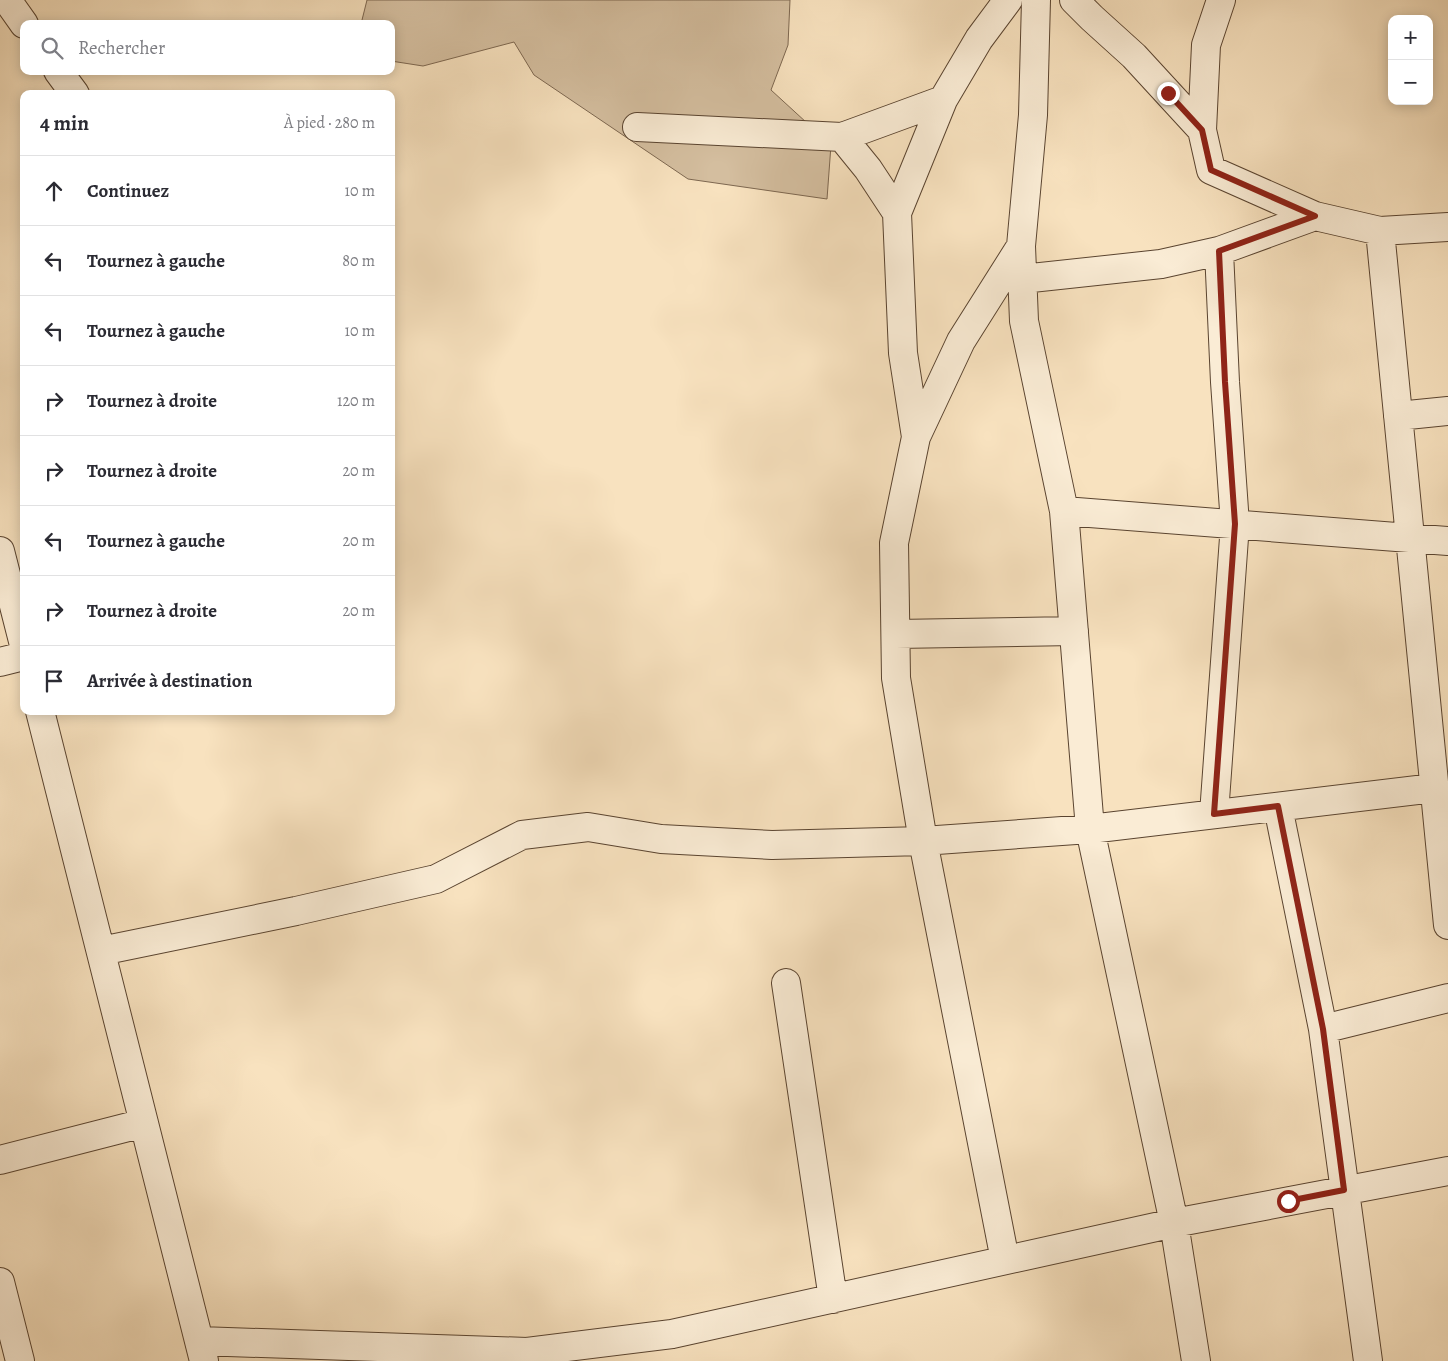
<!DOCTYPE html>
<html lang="fr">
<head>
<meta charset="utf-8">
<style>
  :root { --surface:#fff; --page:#f7f7f7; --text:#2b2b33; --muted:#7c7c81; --line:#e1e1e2 }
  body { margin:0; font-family:Alegreya,serif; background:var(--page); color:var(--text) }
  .controls { position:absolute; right:15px; top:15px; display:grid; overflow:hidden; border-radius:10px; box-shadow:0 2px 12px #0003 }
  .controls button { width:45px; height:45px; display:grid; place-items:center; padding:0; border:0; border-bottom:1px solid var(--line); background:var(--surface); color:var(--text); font:25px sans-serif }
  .stop { position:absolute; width:15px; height:15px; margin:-11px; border:4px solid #8f2418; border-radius:50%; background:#fff }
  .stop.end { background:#8f2418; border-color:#fff; box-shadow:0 1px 5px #0008 }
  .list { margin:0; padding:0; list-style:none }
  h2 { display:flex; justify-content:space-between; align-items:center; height:65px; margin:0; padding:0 20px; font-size:21px }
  h2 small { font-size:16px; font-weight:400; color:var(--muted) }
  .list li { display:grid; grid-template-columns:32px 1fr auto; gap:15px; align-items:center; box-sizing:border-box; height:70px; padding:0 20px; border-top:1px solid var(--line) }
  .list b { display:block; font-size:19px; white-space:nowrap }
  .list em { font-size:16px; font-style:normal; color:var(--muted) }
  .icon { flex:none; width:28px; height:28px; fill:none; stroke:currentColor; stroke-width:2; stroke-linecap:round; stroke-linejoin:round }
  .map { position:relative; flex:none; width:1448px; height:1361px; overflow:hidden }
  .search { position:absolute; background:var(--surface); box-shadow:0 2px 12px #0003; left:20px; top:20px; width:375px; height:55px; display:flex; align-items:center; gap:12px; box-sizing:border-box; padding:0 18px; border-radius:10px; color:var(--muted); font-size:19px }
  .panel { position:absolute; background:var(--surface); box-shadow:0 2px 12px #0003; left:20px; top:90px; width:375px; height:625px; border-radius:10px }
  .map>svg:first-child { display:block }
</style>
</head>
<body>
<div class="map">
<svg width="1448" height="1361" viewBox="0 0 1448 1361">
  <rect width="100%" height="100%" fill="#f8e2bf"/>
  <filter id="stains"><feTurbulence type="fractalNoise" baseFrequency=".004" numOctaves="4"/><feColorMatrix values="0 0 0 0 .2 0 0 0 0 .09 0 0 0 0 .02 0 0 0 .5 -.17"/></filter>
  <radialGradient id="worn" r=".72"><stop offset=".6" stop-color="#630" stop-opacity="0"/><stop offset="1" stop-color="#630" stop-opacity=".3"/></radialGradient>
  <path fill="#d4be9f" stroke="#7d6750" d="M367 0H790L788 45 771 90 831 145 827 199 688 179 534 75 514 42 423 66 391 61V24H361Z"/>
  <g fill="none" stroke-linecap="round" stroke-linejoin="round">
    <g stroke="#5a4430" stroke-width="30">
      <path id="minor" d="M7 0 24 24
        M1036 0 1033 115 1021 246 1024 321 1064 511 1090 829 1174 1223 1196 1361
        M1074 0 1092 18 1134 56 1202 130
        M1221 0 1206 45 1202 130 1211 170 1315 216 1380 231 1448 227
        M58 71 75 94
        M637 127 842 137 868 169 897 213
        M842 137 943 100
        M1380 231 1448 925
        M1022 279 1161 264 1219 251 1315 216
        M1398 416 1448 411
        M916 437 903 353 897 213 943 100 979 39 1008 0
        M1064 511 1448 541
        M0 551 24 645
        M896 634 1074 631
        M0 662 24 656
        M40 711 204 1361
        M1278 807 1323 1029 1448 998
        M1214 814 1235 524 1225 382 1219 251
        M101 951 296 911 436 879 522 835 588 827 661 839 772 845 923 841 1090 829 1434 788
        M786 983 833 1299
        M1323 1029 1368 1361
        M0 1160 144 1123
        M1005 1260 923 841 896 678 894 543 916 437 961 341 1021 246
        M0 1282 20 1361
        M199 1341 527 1352 672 1334 1174 1223 1448 1171"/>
    </g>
    <use href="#minor" stroke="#faecd5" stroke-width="28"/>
  </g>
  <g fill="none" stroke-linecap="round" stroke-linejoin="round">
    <path stroke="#8f2418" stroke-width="6" d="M1168 93 1202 130 1211 170 1315 216 1219 251 1225 382 1235 524 1214 814 1278 806 1323 1029 1344 1190 1288 1201"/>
  </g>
  <rect width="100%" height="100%" filter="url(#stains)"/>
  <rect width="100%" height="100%" fill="url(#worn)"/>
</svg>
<div class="controls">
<button>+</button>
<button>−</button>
</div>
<div class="stop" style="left:1288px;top:1201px"></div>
<div class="stop end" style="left:1168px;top:93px"></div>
<div class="search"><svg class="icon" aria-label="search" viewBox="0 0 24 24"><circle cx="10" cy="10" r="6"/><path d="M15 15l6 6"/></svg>Rechercher</div>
<section class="panel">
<h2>4 min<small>À pied · 280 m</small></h2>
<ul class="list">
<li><svg class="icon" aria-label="ahead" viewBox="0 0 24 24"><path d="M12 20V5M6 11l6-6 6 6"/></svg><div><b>Continuez</b></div><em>10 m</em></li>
<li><svg class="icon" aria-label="left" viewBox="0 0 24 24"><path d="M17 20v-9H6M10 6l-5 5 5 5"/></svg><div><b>Tournez à gauche</b></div><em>80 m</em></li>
<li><svg class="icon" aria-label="left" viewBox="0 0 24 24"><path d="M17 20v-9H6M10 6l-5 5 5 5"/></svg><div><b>Tournez à gauche</b></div><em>10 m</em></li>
<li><svg class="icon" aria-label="right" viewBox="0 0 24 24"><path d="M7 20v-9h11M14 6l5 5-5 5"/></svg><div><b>Tournez à droite</b></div><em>120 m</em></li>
<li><svg class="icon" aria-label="right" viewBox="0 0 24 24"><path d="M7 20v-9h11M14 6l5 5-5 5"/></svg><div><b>Tournez à droite</b></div><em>20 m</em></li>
<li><svg class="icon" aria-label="left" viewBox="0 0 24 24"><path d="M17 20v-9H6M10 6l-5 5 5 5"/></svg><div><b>Tournez à gauche</b></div><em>20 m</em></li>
<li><svg class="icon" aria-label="right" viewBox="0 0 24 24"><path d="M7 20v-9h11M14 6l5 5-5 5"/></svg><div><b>Tournez à droite</b></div><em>20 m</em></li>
<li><svg class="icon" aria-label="arrive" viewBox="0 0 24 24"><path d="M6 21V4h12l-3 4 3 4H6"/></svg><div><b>Arrivée à destination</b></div></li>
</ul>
</section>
</div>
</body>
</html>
